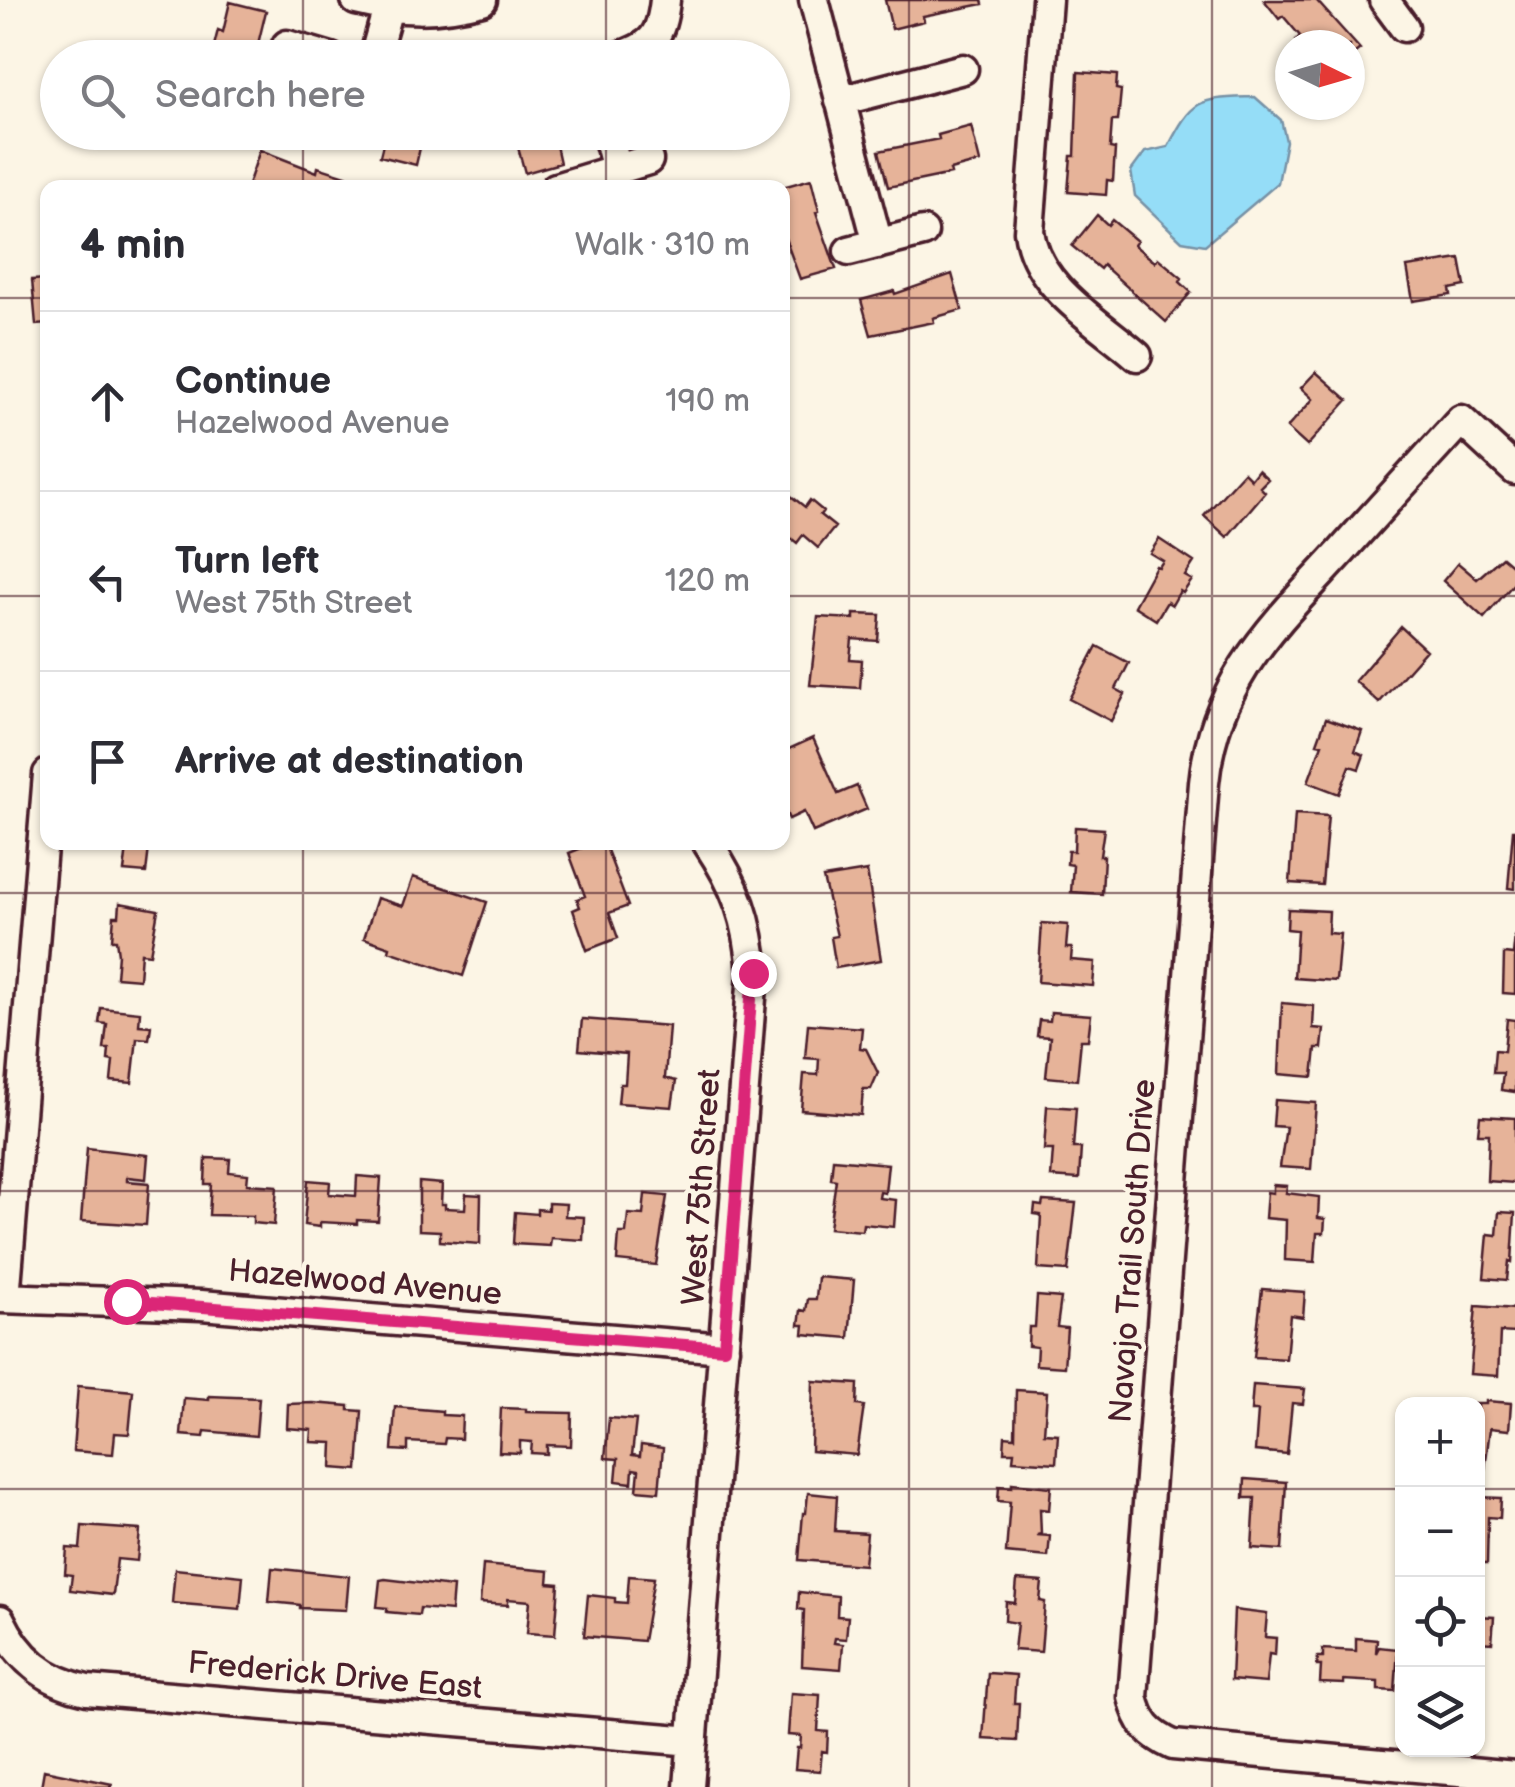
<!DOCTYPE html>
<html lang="en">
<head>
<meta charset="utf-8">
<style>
  :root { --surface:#fff; --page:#f7f7f7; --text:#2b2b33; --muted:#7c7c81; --line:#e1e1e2 }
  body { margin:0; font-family:"Balsamiq Sans",sans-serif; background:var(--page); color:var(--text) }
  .controls { position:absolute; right:30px; bottom:30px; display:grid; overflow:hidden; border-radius:20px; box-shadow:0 2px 8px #0004 }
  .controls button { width:90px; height:90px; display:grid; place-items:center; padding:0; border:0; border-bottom:2px solid var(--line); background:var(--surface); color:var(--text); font:50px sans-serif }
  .compass { position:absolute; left:1275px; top:30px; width:90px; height:90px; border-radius:50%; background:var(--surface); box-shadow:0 2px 8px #0004; rotate:95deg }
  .stop { position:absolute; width:30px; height:30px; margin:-22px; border:8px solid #db2777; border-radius:50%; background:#fff }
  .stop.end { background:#db2777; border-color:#fff; box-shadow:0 2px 10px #0008 }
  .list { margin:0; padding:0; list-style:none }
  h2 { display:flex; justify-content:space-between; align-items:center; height:130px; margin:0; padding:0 40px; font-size:42px }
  h2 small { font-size:32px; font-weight:400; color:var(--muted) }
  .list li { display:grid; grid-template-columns:65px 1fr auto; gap:30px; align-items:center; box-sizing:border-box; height:180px; padding:0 40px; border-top:2px solid var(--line) }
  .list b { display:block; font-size:38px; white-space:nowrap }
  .list p { margin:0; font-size:32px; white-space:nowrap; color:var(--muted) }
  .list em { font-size:32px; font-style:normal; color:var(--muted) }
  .icon { flex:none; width:55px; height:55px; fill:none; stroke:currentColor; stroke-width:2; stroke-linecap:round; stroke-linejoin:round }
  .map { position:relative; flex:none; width:1515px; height:1787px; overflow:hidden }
  .search { position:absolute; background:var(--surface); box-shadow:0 2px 8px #0004; left:40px; top:40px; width:750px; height:110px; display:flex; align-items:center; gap:25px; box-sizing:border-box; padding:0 35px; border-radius:55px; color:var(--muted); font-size:38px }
  .panel { position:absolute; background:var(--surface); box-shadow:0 2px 8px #0004; left:40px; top:180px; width:750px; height:670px; border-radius:20px }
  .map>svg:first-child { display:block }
</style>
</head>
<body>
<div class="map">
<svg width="1515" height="1787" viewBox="0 0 1515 1787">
  <rect width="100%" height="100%" fill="#fcf5e5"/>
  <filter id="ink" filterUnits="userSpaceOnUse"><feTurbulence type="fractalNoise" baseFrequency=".01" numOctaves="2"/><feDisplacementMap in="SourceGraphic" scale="20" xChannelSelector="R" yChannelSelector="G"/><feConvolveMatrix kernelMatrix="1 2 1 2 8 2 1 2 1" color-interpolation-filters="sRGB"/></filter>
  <g filter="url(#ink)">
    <path fill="#95ddf7" stroke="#7791a5" stroke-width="2.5" d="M1255 97 1281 120 1286 141 1278 183 1205 245 1182 241 1135 196 1131 171 1145 152 1168 147C1194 96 1200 99 1255 97Z"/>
    <path fill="#e6b399" stroke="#4a1f2b" stroke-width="2.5" d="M885 0H982L983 4 923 16 924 21 892 29Z
      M1264 0H1316L1360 49 1350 57V45H1300L1296 40 1300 36 1283 16 1279 19Z
      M230 2 266 11 258 44 254 43 250 58H211L218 30 223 32Z
      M531 42 535 58H497L495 51Z
      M1078 72 1117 75 1116 89 1121 90 1118 121H1112L1110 148 1115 149 1113 181 1107 180 1106 195 1068 192 1071 156H1075Z
      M971 126 980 162 950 170 951 174 888 187 879 151 939 139 938 135Z
      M386 132H428V136L423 135 416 165 380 156Z
      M519 132H553L560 163 525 173 516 140 520 139Z
      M260 150 317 172 318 167 349 177 347 181 368 188H257L248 185Z
      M811 179 819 211 816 212 836 269 800 279 782 230V188H779Z
      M1097 215 1108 225 1112 220 1137 241 1134 245 1155 262 1158 258 1182 278 1180 282 1191 292 1166 322 1103 265 1100 269 1072 246Z
      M1460 259 1465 286 1450 289 1451 295 1413 301 1407 267Z
      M952 274 962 310 933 318 934 322 871 335 861 300 894 291 895 294Z
      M48 279V324L36 325 32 280Z
      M1316 372 1348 400 1307 446 1287 428 1313 399 1301 388Z
      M1258 470 1268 479 1260 487 1265 492 1227 537 1204 516 1244 472 1251 479Z
      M782 489 805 507 810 500 823 511 820 515 835 527 818 548 803 535 797 543 782 531Z
      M1159 539 1194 562 1185 576 1192 580 1183 593 1180 591 1172 605 1167 602 1156 620 1134 606 1156 566 1159 567 1163 561 1150 553Z
      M1502 557 1515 568V582L1484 618 1443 581 1458 563 1477 579Z
      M854 614 880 615 878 641 852 639 850 659 862 660 860 688 810 685 818 617 854 619Z
      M1401 627 1426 650 1379 703 1355 681Z
      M1097 646 1129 663 1116 689 1125 694 1111 721 1069 699Z
      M1326 718 1362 731 1355 751 1364 755 1359 769 1350 766 1339 794 1308 782 1322 744 1317 743Z
      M813 738 838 794 857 786 867 809 813 832 804 812 789 819 782 804V752Z
      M1295 814 1328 816 1322 885 1290 883Z
      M1075 827 1104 829 1100 856H1104L1102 894 1071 892 1073 865 1067 864 1068 851H1074Z
      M1513 830H1515V889L1508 888Z
      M123 842H158L157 849 149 848 146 873 124 871 127 848H123Z
      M597 842H604L628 906 609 913 618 938 587 950 573 910 580 907 577 899 585 896 569 853Z
      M867 871 881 960 836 968 831 937 837 936 823 878Z
      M413 877 487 902 463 976 389 951 390 947 364 938 377 898 403 906Z
      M120 903 158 910 150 954 141 953 139 979 116 977 118 954 116 940H112L114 916H119Z
      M1288 909 1329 911 1328 933 1340 934 1336 981 1294 978 1297 930 1287 929Z
      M1042 923 1068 925 1066 948H1072L1071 960 1095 962 1093 986 1038 982Z
      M1515 935V994L1503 993 1504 954 1513 955Z
      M1282 1003 1314 1006 1313 1028 1324 1029 1322 1048H1316L1313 1077 1279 1074Z
      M101 1008 140 1012 139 1025 151 1026 149 1039 137 1038 132 1083 111 1081 113 1061 108 1060 109 1049H104L107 1024 99 1023Z
      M1051 1012 1091 1015 1088 1040H1081L1077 1080 1046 1077 1050 1037 1037 1036 1039 1020 1050 1021Z
      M582 1019 669 1026 665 1078 676 1081 672 1107 618 1103 620 1084H625L627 1054 579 1050Z
      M1507 1019 1515 1020V1092L1501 1090 1503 1073H1493L1495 1050 1504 1051Z
      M808 1024 862 1028 860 1048 866 1049 878 1073 871 1089H863L861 1115 801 1110 804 1074 818 1075 819 1059 805 1058Z
      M1275 1100 1316 1103 1311 1169 1280 1167 1286 1127 1273 1126Z
      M1047 1106 1076 1108 1073 1148H1081L1079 1179 1051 1177 1053 1150H1044Z
      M1480 1116 1515 1118V1183L1487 1181 1489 1134H1478Z
      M87 1148 148 1155 146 1179 127 1177V1181L149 1183 146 1225 81 1221Z
      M206 1158 230 1159 229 1172 248 1174 247 1184 277 1186 274 1225 253 1223V1216L209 1215 211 1184H205Z
      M833 1159 888 1164 885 1193 880 1192 879 1198 896 1200 894 1227 863 1224 862 1231 829 1228 836 1180 831 1179Z
      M357 1176 381 1178 378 1221 357 1220V1224L320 1222V1227L304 1225 308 1180 330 1182 329 1194 356 1196Z
      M419 1182 442 1184 441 1204H445V1208L465 1209 466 1194 481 1195 480 1244 440 1241V1231L419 1230Z
      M1273 1185 1287 1186 1286 1193 1319 1197 1318 1218 1325 1219 1324 1233H1317L1315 1262 1285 1260 1286 1220 1265 1218 1267 1192 1273 1193Z
      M645 1194 667 1196 656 1265 617 1261 619 1233H626L628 1214 643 1215Z
      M1043 1201 1076 1203 1068 1271 1038 1269 1041 1215 1034 1214 1035 1205 1042 1206Z
      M548 1203 566 1204 565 1216 584 1217 583 1240 551 1238 550 1246 513 1244 515 1212 537 1214V1209L548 1210Z
      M1499 1212 1515 1213 1512 1262 1509 1261 1507 1280 1484 1278 1488 1234 1497 1235Z
      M818 1277 854 1280 849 1338 803 1334 804 1325H799L801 1310 806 1311 808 1299H816Z
      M1262 1289 1305 1292 1303 1317 1290 1315 1286 1359 1254 1357Z
      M1037 1296 1061 1298 1057 1327 1067 1328 1064 1367 1036 1365 1037 1347 1028 1346 1029 1327H1035Z
      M1476 1306 1515 1309 1514 1333 1500 1332 1498 1376 1470 1374Z
      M813 1381 858 1384 857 1405 864 1406 857 1455 811 1451Z
      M1253 1385 1305 1389 1303 1404 1292 1403 1287 1454 1255 1451 1258 1411H1251Z
      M78 1386 133 1391 129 1434 115 1433 113 1454 73 1451Z
      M1016 1390 1047 1392 1044 1433 1058 1434 1056 1463 1013 1460 1014 1452H1004L1005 1436 1015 1437Z
      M209 1396 259 1398 256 1436 205 1431 204 1437 181 1435 184 1398 209 1400Z
      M1486 1401 1511 1403 1509 1430 1490 1428 1485 1469 1478 1468V1404H1462H1486Z
      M313 1403 349 1406V1410L362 1411 358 1470 332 1468 333 1443 311 1442 312 1430 287 1428 288 1404Z
      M395 1407 442 1411V1415L462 1416 461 1439 445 1438 444 1444 408 1442V1451L392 1450Z
      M501 1408 526 1409V1412L572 1413 571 1446 547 1445V1454L531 1453 532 1442 520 1441V1453L499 1452Z
      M609 1418 636 1420 632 1455 640 1456 641 1445 663 1448 659 1492 637 1490 639 1470 633 1469 632 1483 616 1481 618 1459 605 1458Z
      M1245 1479 1286 1482 1282 1550 1252 1548 1255 1498H1244Z
      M1012 1483 1051 1487 1049 1510 1040 1509 1041 1534 1037 1535 1050 1536 1048 1557 1006 1553 1010 1502 998 1501 999 1486 1012 1487Z
      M808 1493 837 1496 835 1531 867 1533 864 1565 799 1560 803 1513H806Z
      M1478 1497 1501 1498 1500 1518 1488 1517 1487 1564H1478Z
      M82 1526 140 1530 137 1561 117 1559 113 1595 70 1590 72 1575 65 1574 67 1548 80 1549Z
      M483 1565 549 1571 548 1583 559 1584 555 1635 527 1633 530 1601 508 1599V1605L480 1603Z
      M272 1568 349 1576 346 1610 300 1608V1605L269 1602Z
      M175 1569 243 1576 240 1609 172 1603Z
      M629 1576 654 1578 643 1641 584 1636 588 1595 615 1598V1602L627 1603Z
      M385 1579 453 1587 451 1611 420 1608 419 1615 387 1612V1608L377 1607 380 1580Z
      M1017 1580 1042 1582 1040 1601 1045 1602 1041 1652 1014 1650 1017 1623 1005 1621 1006 1602 1015 1603Z
      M799 1592 838 1596 837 1616 848 1617 846 1639 835 1638 834 1643 843 1644 841 1669 802 1666 804 1610 798 1609Z
      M1234 1610 1267 1614 1265 1637 1276 1638 1275 1655 1269 1654 1266 1683 1231 1680Z
      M1478 1616 1494 1617 1492 1643 1478 1642Z
      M1356 1638 1377 1640 1376 1653 1379 1647 1398 1649 1395 1691 1378 1690V1682L1344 1680V1684L1320 1683 1321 1666H1317L1318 1657H1323V1649L1356 1651Z
      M988 1673 1016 1675 1014 1703H1019L1017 1741 983 1739Z
      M791 1693 820 1695 818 1731 828 1732 827 1752 822 1751 820 1771 795 1769 797 1748H800L801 1736 788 1735Z
      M44 1770 112 1784 111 1787H41Z"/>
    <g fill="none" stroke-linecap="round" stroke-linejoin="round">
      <g stroke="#4a1f2b" stroke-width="35">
        <path id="minor" d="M356 0C400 11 437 12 482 0
          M814 0 878 244
          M1047 0 1029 231C1036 287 1097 321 1137 356
          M1384 0 1404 27
          M284 58 287 45 331 58
          M368 58 376 51 388 8
          M616 58C652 46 661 38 665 0
          M840 101 963 69
          M607 132 617 169
          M556 188 648 160
          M849 251 923 232
          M1515 470 1461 420C1421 464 1381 507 1342 551 1276 623 1214 679 1204 783L1133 1697C1139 1723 1149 1734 1173 1745L1515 1776
          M0 1298 201 1305 724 1348
          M5 1298 48 774
          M0 1620C18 1658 45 1681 87 1690L693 1741
          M689 1787 753 973C749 920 737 887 707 842"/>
      </g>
      <use href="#minor" stroke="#fcf5e5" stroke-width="28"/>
    </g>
  </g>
  <g fill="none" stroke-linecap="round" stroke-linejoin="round" filter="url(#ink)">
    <path stroke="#db2777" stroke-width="12" d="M126 1301 724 1348 753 973"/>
  </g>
  <path fill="none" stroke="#4a1f2b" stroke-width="2.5" stroke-opacity="0.55" d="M303 0V58M606 0V58M909 0V1787M1212 0V1787M303 132V188M606 132V188M0 298H48M782 298H1515M0 596H48M782 596H1515M303 842V1787M606 842V1787M0 893H1515M0 1191H1515M0 1489H1402M1478 1489H1515"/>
  <g text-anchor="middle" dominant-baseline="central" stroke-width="9" stroke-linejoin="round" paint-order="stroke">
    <g font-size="32" fill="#4a1f2b" stroke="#fcf5e5">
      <text transform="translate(702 1187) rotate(-86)">West 75th Street</text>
      <text transform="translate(1133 1251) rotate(-86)">Navajo Trail South Drive</text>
      <text transform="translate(365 1283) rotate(5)">Hazelwood Avenue</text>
      <text transform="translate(335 1676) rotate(5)">Frederick Drive East</text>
    </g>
  </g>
</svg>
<div class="controls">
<button>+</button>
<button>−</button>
<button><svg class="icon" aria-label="locate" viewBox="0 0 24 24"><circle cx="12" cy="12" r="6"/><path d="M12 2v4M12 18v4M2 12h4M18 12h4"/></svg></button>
<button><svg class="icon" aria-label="layers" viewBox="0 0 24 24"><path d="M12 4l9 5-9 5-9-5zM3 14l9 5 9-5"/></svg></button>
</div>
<svg class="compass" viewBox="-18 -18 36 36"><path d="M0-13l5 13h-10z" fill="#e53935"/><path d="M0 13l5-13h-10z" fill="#7c7c81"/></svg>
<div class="stop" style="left:126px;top:1301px"></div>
<div class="stop end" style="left:753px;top:973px"></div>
<div class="search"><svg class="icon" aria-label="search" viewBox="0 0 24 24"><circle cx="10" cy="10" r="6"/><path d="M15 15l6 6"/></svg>Search here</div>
<section class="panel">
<h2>4 min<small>Walk · 310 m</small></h2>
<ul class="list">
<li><svg class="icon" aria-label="ahead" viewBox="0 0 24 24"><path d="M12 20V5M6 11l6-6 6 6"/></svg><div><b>Continue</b><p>Hazelwood Avenue</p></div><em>190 m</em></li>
<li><svg class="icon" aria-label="left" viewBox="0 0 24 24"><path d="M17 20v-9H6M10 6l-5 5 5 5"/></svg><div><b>Turn left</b><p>West 75th Street</p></div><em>120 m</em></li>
<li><svg class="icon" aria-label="arrive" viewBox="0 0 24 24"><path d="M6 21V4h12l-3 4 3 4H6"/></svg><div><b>Arrive at destination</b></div></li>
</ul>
</section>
</div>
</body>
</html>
